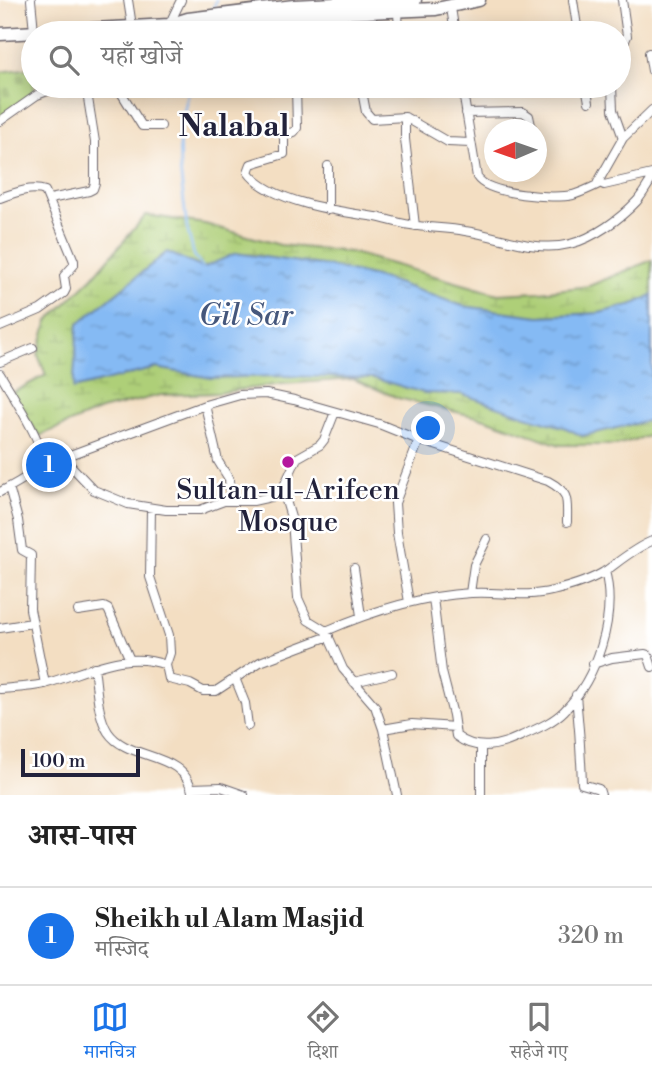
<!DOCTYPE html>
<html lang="hi">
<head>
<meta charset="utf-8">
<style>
  :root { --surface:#fff; --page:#f6f6f6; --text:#222; --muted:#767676; --line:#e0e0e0; --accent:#1a73e8 }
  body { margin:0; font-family:"Libre Bodoni","Noto Serif Devanagari",serif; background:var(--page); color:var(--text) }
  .compass { position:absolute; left:484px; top:119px; width:63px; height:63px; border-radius:50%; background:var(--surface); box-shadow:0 4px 18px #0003; rotate:268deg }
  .scale { position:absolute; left:21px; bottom:18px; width:119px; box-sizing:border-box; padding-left:7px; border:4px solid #22223b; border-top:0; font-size:19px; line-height:24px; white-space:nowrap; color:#22223b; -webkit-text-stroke:5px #fff; paint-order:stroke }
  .you { position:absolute; left:429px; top:429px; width:24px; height:24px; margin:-18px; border:5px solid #fff; border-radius:50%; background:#1a73e8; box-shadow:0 0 0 10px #1a73e833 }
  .badge { display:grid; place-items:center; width:46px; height:46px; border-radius:50%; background:var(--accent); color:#fff; font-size:23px; font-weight:700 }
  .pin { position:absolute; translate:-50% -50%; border:4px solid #fff; box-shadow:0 2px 7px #0006 }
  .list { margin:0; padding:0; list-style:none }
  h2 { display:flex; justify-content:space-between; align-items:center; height:91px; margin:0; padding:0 28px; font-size:30px }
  h2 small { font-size:23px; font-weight:400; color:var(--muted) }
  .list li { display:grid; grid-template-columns:46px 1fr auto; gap:21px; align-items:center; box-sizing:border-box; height:98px; padding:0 28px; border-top:2px solid var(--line) }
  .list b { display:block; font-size:26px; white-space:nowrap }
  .list p { margin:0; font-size:23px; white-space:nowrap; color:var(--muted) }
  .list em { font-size:23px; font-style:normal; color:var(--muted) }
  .icon { flex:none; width:38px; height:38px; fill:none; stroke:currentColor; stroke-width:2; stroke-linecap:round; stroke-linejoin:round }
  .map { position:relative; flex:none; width:652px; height:795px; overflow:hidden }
  .search { position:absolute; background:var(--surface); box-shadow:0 4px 18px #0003; left:21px; right:21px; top:21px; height:77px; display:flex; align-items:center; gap:18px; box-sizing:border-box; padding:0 24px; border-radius:38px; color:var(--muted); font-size:26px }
  .sheet { height:189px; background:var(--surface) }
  nav { display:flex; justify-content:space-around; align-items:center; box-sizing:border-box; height:98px; border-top:2px solid var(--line); background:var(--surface); font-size:19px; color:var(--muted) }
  nav a { display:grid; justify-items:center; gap:4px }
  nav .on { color:var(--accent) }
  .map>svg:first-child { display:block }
</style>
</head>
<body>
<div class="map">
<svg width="652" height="795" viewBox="0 0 652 795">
  <defs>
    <pattern id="wetland-marsh" width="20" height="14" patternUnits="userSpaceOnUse" patternTransform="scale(1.75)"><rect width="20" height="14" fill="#aecf78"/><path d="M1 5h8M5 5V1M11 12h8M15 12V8" fill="none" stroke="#95b169"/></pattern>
    <pattern id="cemetery-stones" width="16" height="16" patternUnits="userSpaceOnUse" patternTransform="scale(1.75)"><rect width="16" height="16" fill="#aecf78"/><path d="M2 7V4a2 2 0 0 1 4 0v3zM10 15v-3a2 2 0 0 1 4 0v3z" fill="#95b169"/></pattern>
    <pattern id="water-ripples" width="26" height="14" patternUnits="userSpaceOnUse" patternTransform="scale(1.75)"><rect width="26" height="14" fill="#85baf4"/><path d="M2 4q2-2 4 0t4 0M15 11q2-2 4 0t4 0" fill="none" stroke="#6c97c7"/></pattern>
  </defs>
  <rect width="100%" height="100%" fill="#fff"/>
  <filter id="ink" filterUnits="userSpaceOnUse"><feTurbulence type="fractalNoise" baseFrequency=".0143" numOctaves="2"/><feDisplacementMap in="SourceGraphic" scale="14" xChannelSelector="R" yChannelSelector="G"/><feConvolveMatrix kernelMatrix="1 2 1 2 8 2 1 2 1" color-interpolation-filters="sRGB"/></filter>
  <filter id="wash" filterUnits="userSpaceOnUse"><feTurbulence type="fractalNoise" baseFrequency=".00686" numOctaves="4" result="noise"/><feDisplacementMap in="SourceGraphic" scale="28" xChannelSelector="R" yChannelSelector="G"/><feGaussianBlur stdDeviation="1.57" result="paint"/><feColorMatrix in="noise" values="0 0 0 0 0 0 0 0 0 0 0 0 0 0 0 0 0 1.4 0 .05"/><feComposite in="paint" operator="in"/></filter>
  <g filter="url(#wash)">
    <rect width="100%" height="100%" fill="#f3dec2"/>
    <path fill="url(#wetland-marsh)" stroke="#68785a" stroke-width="2" d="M146 215 205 224 280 245 349 252 498 294 540 292 589 286 652 260V435L616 445H560L486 419 398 398 353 379 283 384 218 393 161 395 101 410 39 436 12 393 46 375 38 355 48 321 93 277Z"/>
    <path fill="url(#cemetery-stones)" stroke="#68785a" stroke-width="2" d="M31 68 35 92 0 120V72Z"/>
    <path fill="url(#water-ripples)" stroke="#546e98" stroke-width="2" d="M167 252 203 268 236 253 328 266 385 279 463 306 539 316 599 313 634 304 652 295V420L582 436 566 428 526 416 462 394 424 393 373 378 276 376 211 378 156 368 73 389 78 324Z"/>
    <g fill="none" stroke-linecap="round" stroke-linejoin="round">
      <path stroke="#85baf4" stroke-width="2.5" d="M213 10 216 0
        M190 86 179 134 180 169 187 228 194 255 203 268"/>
    </g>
  </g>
  <g filter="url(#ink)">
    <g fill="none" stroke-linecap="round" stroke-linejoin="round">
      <g stroke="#6b646a" stroke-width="10">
        <path id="minor" d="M31 0 34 31
          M128 0 132 26
          M573 0 578 33
          M451 8 455 33
          M398 11 399 33
          M296 12 299 33
          M169 25 181 0
          M619 42 625 41 627 36 622 0
          M649 53 652 71
          M117 86 142 126H161
          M296 86 297 128 294 132 284 134V154L251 164 248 172C269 202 341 212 376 217 390 220 403 225 418 226 433 228 450 228 465 231 500 236 535 253 570 244 594 238 620 219 637 201 643 194 647 186 652 179
          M361 86 366 112 372 119 405 117 448 142 470 143
          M423 86H425
          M462 86 477 177C488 195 554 199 573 195 582 192 591 188 599 184
          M586 86 589 102
          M612 86 613 110 623 138
          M652 110 623 138 598 182 604 185 652 174
          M466 113 523 112 529 116 532 130
          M405 117V139L415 226
          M0 121 37 95 60 86
          M328 166V210
          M0 198C14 193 31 186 45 191L74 261V265L64 276 66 289 64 293 40 310 0 327
          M50 199 89 191 93 189 95 183V142L86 86
          M0 362 33 348
          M0 374C9 389 44 444 42 458 38 474 13 485 0 492
          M205 405 218 461 229 479 231 501
          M335 412 324 440 320 445 297 458 284 486V494L292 521 298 598 308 620 326 631 343 669 375 706 383 729 397 795
          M37 440 71 466 94 490 128 504 166 510H200L224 501H253L284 494
          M62 458 205 405 240 395 266 394 294 400 379 424 419 440 548 481C570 493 567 499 567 522
          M9 487 18 520 22 550 31 555 30 609 45 684
          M151 508 150 577 169 635 170 653 166 665 169 679 190 684 203 691H216L260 662 329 636
          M354 568 361 616
          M470 593 474 565 487 539
          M433 598 442 672 453 715 456 736C477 752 500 746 521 736 536 729 552 723 564 711 597 678 617 617 605 571
          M409 602 397 533 395 503 419 440
          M78 611 104 607 108 609 130 660
          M0 628 32 623
          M326 631C372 611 420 596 471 593 497 591 526 598 552 591 569 587 592 580 607 570 622 559 635 548 652 541
          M593 664 612 658 645 654 648 655 652 667
          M94 667C97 686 97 715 108 732 128 762 185 749 193 795
          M235 678 245 703 248 726
          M354 682 392 673
          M0 689C15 688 30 687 44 684 85 673 124 649 166 665
          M576 695C579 725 581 754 582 784L599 789 601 795
          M383 729 412 724 455 727
          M192 788 221 787 244 795
          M481 795V746"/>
      </g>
      <g stroke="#6b646a" stroke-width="15">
        <path id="highway" d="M176 24 189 28 297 15 436 9 479 0
          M0 34 169 25 188 19 294 6 415 0"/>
      </g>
      <use href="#minor" stroke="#fff" stroke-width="8"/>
      <use href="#highway" stroke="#fff" stroke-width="12"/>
    </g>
  </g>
  <circle fill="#b5179e" stroke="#fff" stroke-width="2.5" cx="288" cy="462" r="7"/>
  <g text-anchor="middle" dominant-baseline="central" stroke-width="5" stroke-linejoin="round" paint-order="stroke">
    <g font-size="28" fill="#22223b" stroke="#fff">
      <text x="288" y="490">Sultan-ul-Arifeen<tspan x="288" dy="32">Mosque</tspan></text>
    </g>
    <g font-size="30" font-weight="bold" fill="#22223b" stroke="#fff">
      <text x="234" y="127">Nalabal</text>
    </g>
    <g font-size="30" font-style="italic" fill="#45577c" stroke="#fff">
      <text x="246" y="316">Gil Sar</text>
    </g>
  </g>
</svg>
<svg class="compass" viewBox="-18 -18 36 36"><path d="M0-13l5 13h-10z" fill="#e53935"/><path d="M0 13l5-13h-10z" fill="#767676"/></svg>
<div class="scale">100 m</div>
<div class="you"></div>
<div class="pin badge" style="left:49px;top:465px">1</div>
<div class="search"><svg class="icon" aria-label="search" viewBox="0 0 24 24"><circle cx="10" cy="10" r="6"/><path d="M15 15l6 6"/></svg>यहाँ खोजें</div>
</div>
<section class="sheet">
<h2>आस-पास<small></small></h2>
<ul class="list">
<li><span class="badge">1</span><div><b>Sheikh ul Alam Masjid</b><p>मस्जिद</p></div><em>320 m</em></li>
</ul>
</section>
<nav>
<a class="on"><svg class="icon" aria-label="map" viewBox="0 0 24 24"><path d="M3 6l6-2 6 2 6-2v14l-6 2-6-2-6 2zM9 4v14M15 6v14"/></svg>मानचित्र</a>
<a><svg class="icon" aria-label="directions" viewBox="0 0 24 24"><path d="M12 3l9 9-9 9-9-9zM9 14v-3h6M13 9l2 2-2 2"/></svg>दिशा</a>
<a><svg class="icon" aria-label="saved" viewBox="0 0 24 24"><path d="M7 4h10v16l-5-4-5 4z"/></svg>सहेजे गए</a>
</nav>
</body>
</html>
